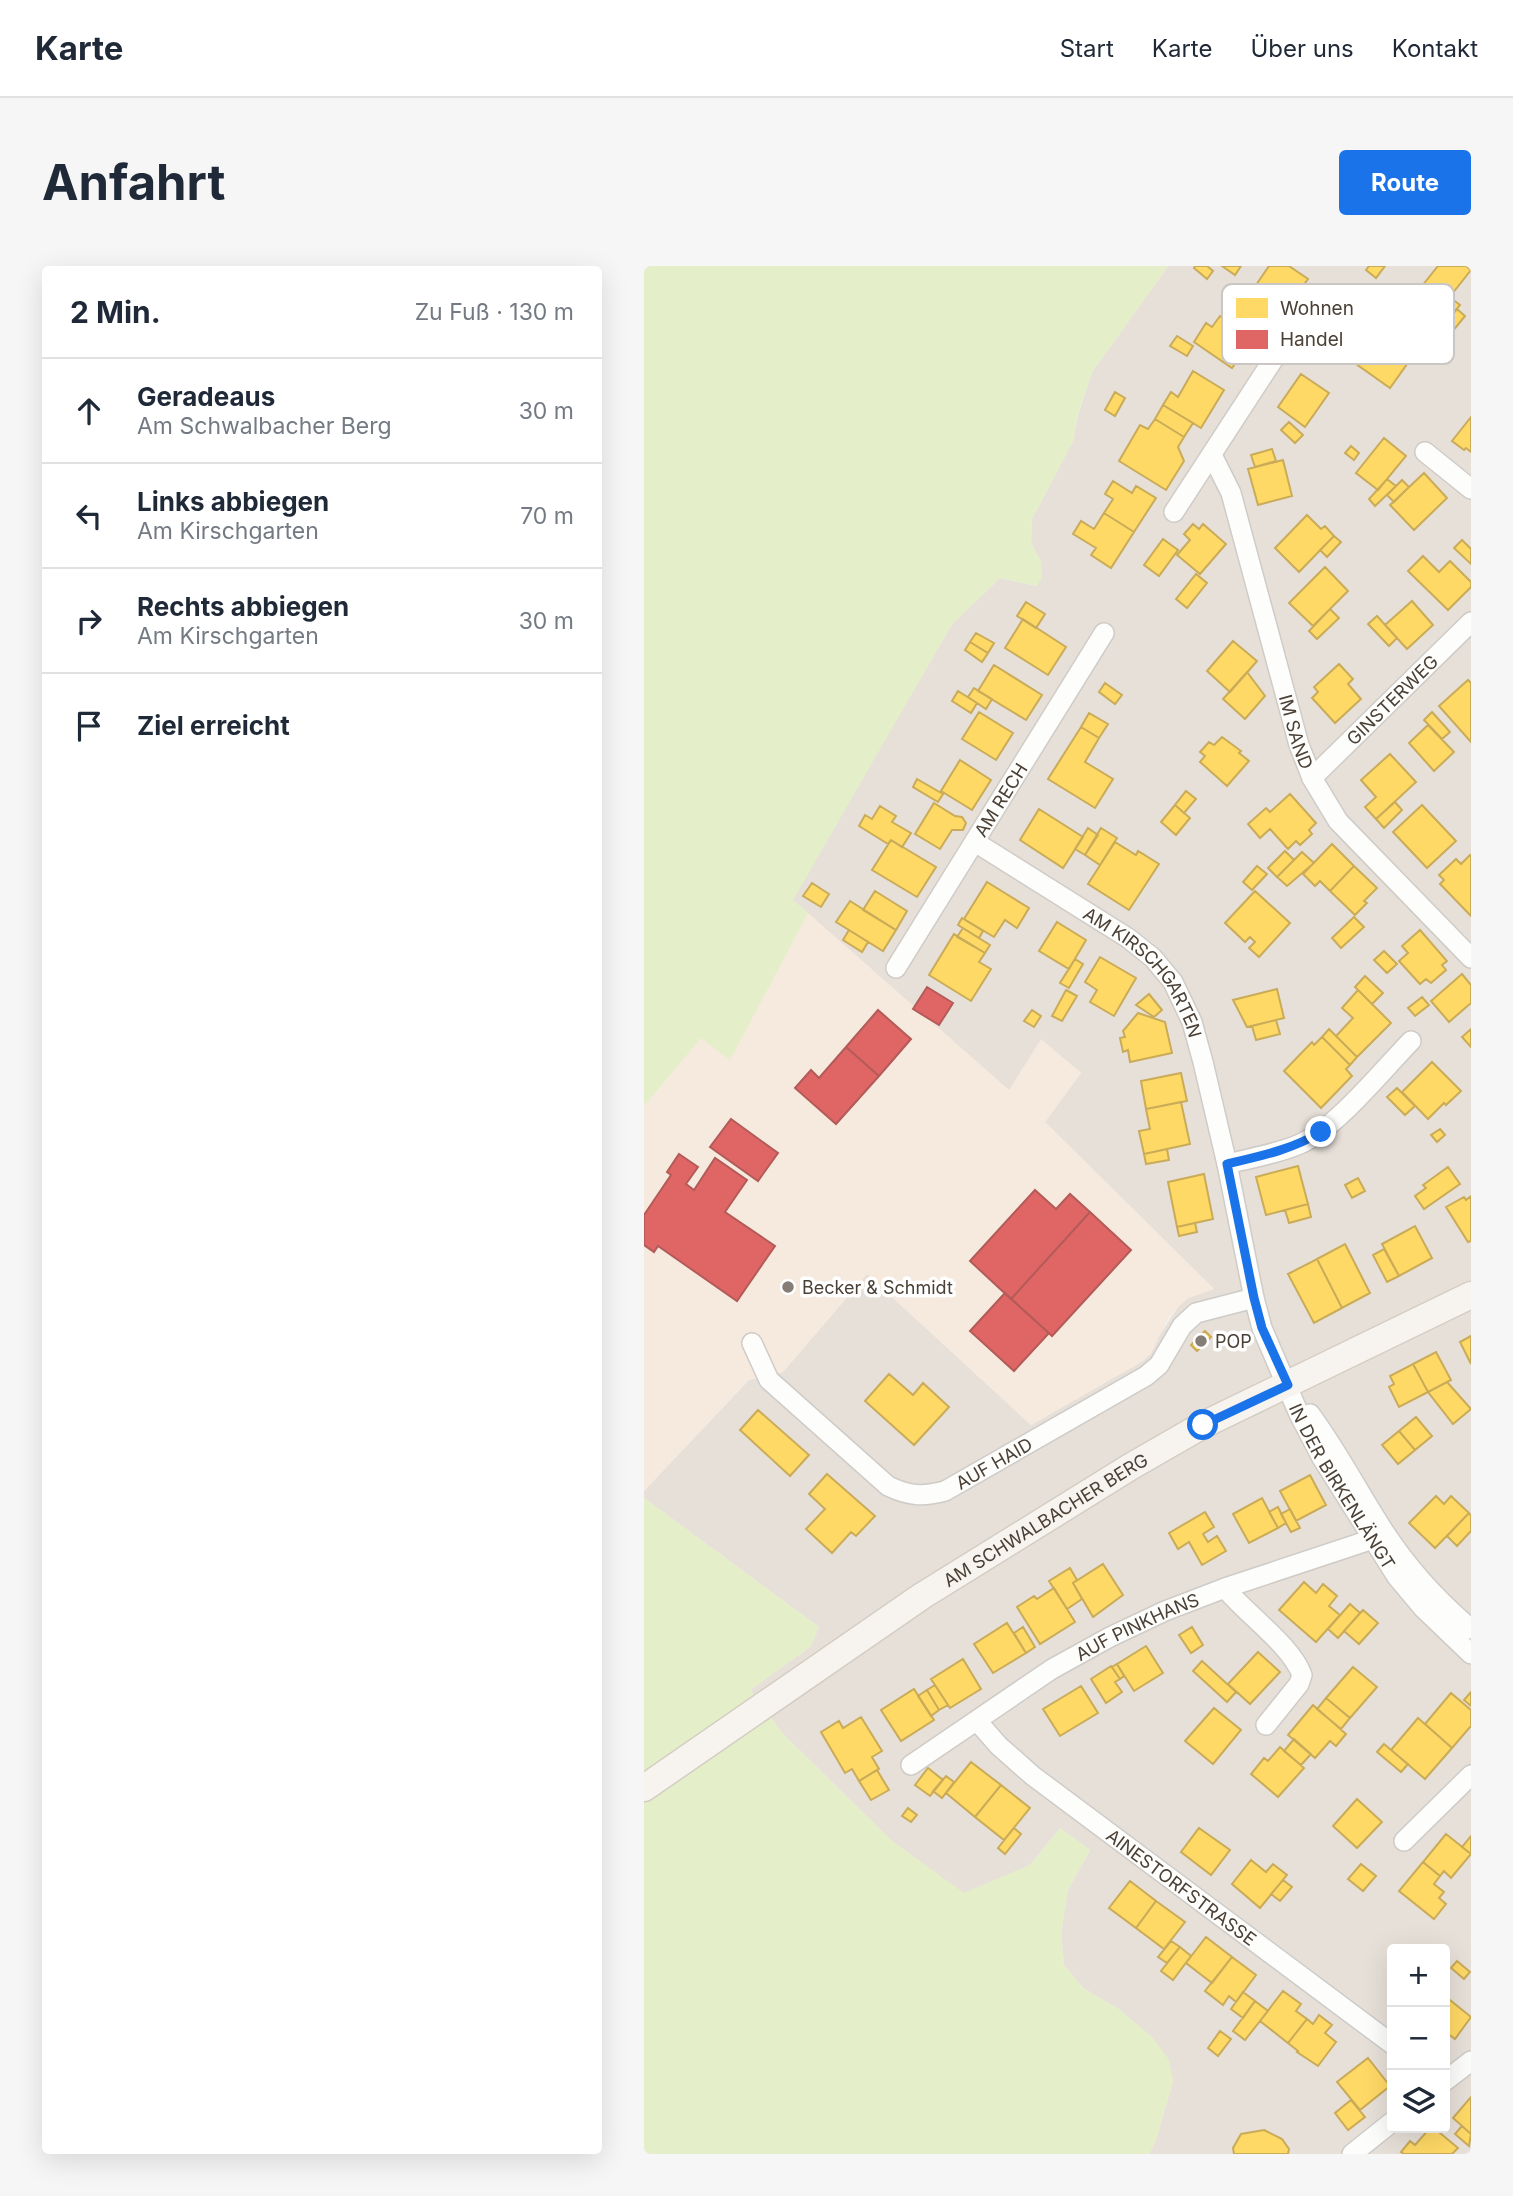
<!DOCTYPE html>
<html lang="de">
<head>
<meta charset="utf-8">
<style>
  :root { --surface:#fff; --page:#f6f6f7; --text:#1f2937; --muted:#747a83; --line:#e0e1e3; --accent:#1a73e8 }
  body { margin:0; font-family:Inter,sans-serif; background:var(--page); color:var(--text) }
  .controls { position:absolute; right:21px; bottom:21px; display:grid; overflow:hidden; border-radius:7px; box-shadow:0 7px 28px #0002 }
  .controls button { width:63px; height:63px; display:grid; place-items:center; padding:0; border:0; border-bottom:2px solid var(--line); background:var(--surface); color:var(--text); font:35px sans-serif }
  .stop { position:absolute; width:21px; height:21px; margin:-16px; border:5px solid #1a73e8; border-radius:50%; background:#fff }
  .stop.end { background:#1a73e8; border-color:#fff; box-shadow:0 2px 7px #0008 }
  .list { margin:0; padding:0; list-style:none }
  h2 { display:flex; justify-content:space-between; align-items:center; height:91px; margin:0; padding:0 28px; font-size:30px }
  h2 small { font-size:23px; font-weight:400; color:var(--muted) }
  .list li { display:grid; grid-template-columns:46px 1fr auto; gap:21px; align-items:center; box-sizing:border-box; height:105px; padding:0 28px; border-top:2px solid var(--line) }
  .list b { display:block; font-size:26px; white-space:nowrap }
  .list p { margin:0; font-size:23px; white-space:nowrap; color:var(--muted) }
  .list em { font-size:23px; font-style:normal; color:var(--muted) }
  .icon { flex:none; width:38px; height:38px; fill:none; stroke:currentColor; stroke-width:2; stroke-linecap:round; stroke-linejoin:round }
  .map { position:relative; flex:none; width:827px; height:1888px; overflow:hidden; border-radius:7px }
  header { display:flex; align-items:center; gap:42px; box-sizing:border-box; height:98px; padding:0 35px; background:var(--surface); border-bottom:2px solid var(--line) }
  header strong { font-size:33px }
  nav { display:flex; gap:38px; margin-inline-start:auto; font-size:24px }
  .intro { display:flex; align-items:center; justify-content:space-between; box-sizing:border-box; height:168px; padding:0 42px }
  h1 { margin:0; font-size:49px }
  .button { padding:18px 32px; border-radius:7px; background:var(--accent); color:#fff; font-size:24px; font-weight:700 }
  main { display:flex; gap:42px; padding:0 42px }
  aside { flex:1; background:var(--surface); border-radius:7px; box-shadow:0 7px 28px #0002 }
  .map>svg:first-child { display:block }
</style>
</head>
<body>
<header>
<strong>Karte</strong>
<nav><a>Start</a><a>Karte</a><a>Über uns</a><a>Kontakt</a></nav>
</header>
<div class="intro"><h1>Anfahrt</h1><a class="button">Route</a></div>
<main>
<aside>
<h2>2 Min.<small>Zu Fuß · 130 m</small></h2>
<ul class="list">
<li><svg class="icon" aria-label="ahead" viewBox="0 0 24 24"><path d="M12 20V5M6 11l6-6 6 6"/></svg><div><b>Geradeaus</b><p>Am Schwalbacher Berg</p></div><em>30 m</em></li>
<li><svg class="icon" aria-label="left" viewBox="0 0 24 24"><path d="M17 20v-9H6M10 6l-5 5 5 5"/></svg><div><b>Links abbiegen</b><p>Am Kirschgarten</p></div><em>70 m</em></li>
<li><svg class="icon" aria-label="right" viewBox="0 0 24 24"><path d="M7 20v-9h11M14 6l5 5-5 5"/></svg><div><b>Rechts abbiegen</b><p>Am Kirschgarten</p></div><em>30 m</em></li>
<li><svg class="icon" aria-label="arrive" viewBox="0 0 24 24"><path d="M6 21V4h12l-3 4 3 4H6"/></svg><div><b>Ziel erreicht</b></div></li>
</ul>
</aside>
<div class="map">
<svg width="827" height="1888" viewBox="0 0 827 1888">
  <rect width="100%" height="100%" fill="#f2efec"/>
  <path fill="#e7e0d9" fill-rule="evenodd" d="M524 0H827V1888H505L512 1874 529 1815 476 1744 439 1722 420 1699 417 1667 424 1624 446 1584 416 1562 386 1599 320 1628 248 1575 139 1468 106 1424 167 1380 175 1361 0 1232V1225L105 1114 139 1106 223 1008 387 1159 499 1095 534 1041 544 1032 570 1023 401 856 437 807 397 774 366 825 148 634 308 358 356 312 393 320 397 296 387 277 388 253 429 175 434 149 448 106ZM748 1683H801V1862H748Z"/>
  <path fill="#f6e9dd" d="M164 647 365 824 397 773 437 807 401 856 570 1023 544 1032 534 1041 524 1052 507 1088 499 1095 387 1159 223 1008 139 1106 104 1114 0 1225V840L58 771 85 793Z"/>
  <path fill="#e4efc9" d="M0 0H524L448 106 434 148 429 175 388 253 387 277 397 296 398 311 393 320 356 312 308 358 149 634 164 647 86 794 57 772 0 840Z
    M0 1232 175 1361 167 1380 106 1424 139 1468 248 1575 320 1627 386 1599 416 1562 446 1584 424 1624 417 1667 420 1699 439 1722 476 1744 508 1771 525 1794 529 1815 512 1874 505 1888H0Z"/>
  <path fill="#ffd966" stroke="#c9ab58" stroke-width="2" d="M551 0H563L569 5 563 13 550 2Z
    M578 0H597L591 9Z
    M625 0H645L664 13 643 42 612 19Z
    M725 0H741L732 12 722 4Z
    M794 0H822L827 4 804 33 790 22 782 31 774 25Z
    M808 33 816 39 803 55 796 49Z
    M696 40 740 71 750 58 778 77 746 122 674 71Z
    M813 43 821 50 808 66 800 59Z
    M576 50 609 72 588 102 550 76 562 57 568 61Z
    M533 70 549 80 543 90 526 80Z
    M549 105 580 124 557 162 519 139 527 126 534 131Z
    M657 108 685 127 661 161 634 141Z
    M471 126 481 132 471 150 461 144Z
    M519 139 549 157 540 171 511 153Z
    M827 151V186L822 182 820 184 808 175Z
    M511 153 540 171 534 181 540 195 522 224 475 195 496 159 504 163Z
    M645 156 659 169 651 177 637 164Z
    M740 172 762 190 734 224 712 207Z
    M707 180 715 187 710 194 701 187Z
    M628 183 632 195 611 201 607 189Z
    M639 194 648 230 614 239 604 203Z
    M780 207 803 232 770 264 746 239Z
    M743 213 752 220 731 240 725 233Z
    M758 214 765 221 750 236 743 229Z
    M469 215 488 227 492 220 512 232 490 266 460 247 469 233 461 228Z
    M460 247 490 266 467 302 447 289 452 282 429 268 437 255 450 263Z
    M663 249 677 263 681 260 690 270 655 306 631 282Z
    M549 258 555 263 559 258 582 278 556 308 533 289 546 274 540 268Z
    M690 270 697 276 683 291 676 284Z
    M519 273 534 284 515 310 500 299Z
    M818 274 827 283V298L810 282Z
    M779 290 795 306 806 295 827 316V321L804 344 764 305Z
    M681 301 704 325 669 360 645 337Z
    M552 308 563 317 543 342 532 333Z
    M768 335 789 359 763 383 741 359Z
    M382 336 401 348 392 362 373 350Z
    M686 343 695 352 673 373 665 365Z
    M733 350 753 372 745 380 724 358Z
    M379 353 422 381 404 409 361 382Z
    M332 367 350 377 344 387 326 376Z
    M589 375 613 395 586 426 563 405Z
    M326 376 344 387 338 396 321 384Z
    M695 398 709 413 704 418 717 433 691 457 668 432 674 426 670 421Z
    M350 399 398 429 382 454 334 425Z
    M603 406 621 430 601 453 579 433Z
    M824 414 827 417V476L795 440Z
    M461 417 478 429 471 438 455 426Z
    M330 422 348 433 342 443 324 431Z
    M314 425 333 437 327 447 308 435Z
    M335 446 369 467 352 494 318 473Z
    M788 446 806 466 798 473 780 454Z
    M445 447 464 458 455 472 437 461Z
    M784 459 810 486 790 505 765 477Z
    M437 461 455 472 441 496 469 513 451 542 404 513Z
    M578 471 597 485 595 487 605 495 583 520 556 496 561 490 556 486 565 476 570 479Z
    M746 488 772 516 732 553 721 541 732 531 717 514Z
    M316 494 347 514 328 544 297 525Z
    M273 513 299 528 294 536 269 521Z
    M542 525 552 533 540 547 531 539Z
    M646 528 672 557 665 564 668 568 656 579 652 575 644 583 626 563 616 572 604 558 622 542 626 546Z
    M751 536 758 544 740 562 732 553Z
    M290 537 311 550 318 551 322 557 319 564H308L296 583 271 568Z
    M531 539 546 552 532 569 517 556Z
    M778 539 812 575 783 602 749 566Z
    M236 540 252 550 248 556 267 567 258 581 247 574 244 578 215 560 221 549 228 553Z
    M395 543 439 571 419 602 376 574Z
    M444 562 454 569 441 589 431 583Z
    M457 562 473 572 456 599 441 589Z
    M247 574 292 601 273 631 228 604Z
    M471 576 492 589 494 585 515 598 485 644 444 618Z
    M688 578 710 600 686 625 676 615 671 620 659 608Z
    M641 585 650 594 633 611 624 602Z
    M658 586 670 597 643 620 633 611Z
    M826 589 827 590V650L796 618 800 614 795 609 812 593 817 598Z
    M613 600 623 608 608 624 599 616Z
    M710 600 733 622 720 635 723 637 711 649 686 625Z
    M343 616 385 642 373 662 361 654 350 671 320 653Z
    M168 617 185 628 177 641 159 630Z
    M231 625 263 645 252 664 219 644Z
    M611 625 646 657 615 691 605 682 611 676 606 671 601 676 581 657Z
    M206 635 252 664 239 685 192 656Z
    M710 651 720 661 697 682 688 672Z
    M318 652 339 665 335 672 314 659Z
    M413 656 442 674 425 703 395 685Z
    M319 662 346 679 341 687 313 671Z
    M205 664 224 676 218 686 199 674Z
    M776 664 803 695 798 699 802 704 787 717 782 713 776 718 755 695 764 687 758 680Z
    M310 668 341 687 335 696 347 703 327 735 285 709Z
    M740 685 753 698 743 707 730 694Z
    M456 691 492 712 470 750 446 736 453 724 441 716Z
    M431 693 439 698 425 722 416 717Z
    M818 708 827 719V737L805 756 787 735Z
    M721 710 739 727 728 738 711 721Z
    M633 723 640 752 603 761 589 734Z
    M422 724 433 730 418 755 408 750Z
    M714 724 747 757 713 791 692 770 709 752 698 742Z
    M505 728 518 744 510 751 492 739Z
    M778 731 785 739 771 750 764 742Z
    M388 744 397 750 390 761 380 755Z
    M494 747 521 756 528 787 486 796 484 784 479 786 476 772 481 771 479 765Z
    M632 754 636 768 612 774 608 760Z
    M685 763 713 791 706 799 678 771Z
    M827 763V781L818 771Z
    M678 771 706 799 702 803 708 810 677 842 640 805 668 776 670 779Z
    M788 796 817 825 802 839 800 837 784 853 758 826Z
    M537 807 543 835 502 843 497 815Z
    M753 822 771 840 761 849 743 831Z
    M537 836 546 878 500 888 495 865 506 863 502 843Z
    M796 863 801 869 793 876 787 869Z
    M523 883 525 894 502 898 500 888Z
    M654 900 664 938 622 949 612 911Z
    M804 901 816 918 780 943 771 930 782 922 779 919Z
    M560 908 569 953 533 961 524 916Z
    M714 912 721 925 708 932 701 919Z
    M827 930V975L824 976 802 941 820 931 822 934Z
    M664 938 667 951 645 957 641 944Z
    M551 957 553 966 535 970 533 961Z
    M771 960 788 992 755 1010 738 978Z
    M701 978 726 1027 698 1042 673 993Z
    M740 983 755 1010 743 1016 729 989Z
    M673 993 698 1042 670 1057 644 1008Z
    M561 1065 567 1071 553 1085 547 1079Z
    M827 1070V1098L816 1076Z
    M792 1086 807 1114 784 1126 769 1098Z
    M769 1098 784 1126 755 1141 745 1121 750 1118 746 1110Z
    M245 1108 269 1129 279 1117 305 1141 270 1179 221 1135Z
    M803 1116 827 1143 809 1158 784 1126Z
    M114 1144 165 1189 146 1210 96 1164Z
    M772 1151 788 1170 771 1184 755 1165Z
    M755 1165 771 1184 754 1198 738 1179Z
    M183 1208 231 1250 212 1270 207 1266 188 1287 162 1263 181 1243 165 1228Z
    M666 1209 682 1239 652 1255 636 1225Z
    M792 1230 800 1238 807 1230 825 1247 791 1282 765 1257Z
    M618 1232 634 1262 605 1277 589 1248Z
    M634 1241 642 1257 634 1262 625 1246Z
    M646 1243 656 1262 647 1266 637 1248Z
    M561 1246 570 1261 559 1268 564 1276 573 1270 582 1285 558 1299 545 1276 534 1283 525 1267Z
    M825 1247 827 1250V1265L813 1280 803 1270Z
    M459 1298 479 1329 449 1351 429 1317Z
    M426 1302 433 1314 429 1317 438 1333 423 1343 405 1315Z
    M660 1316 672 1327 679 1318 693 1330 685 1340 696 1349 672 1376 635 1344Z
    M410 1322 431 1356 396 1378 373 1341 390 1330 393 1333Z
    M706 1338 716 1347 694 1372 684 1363Z
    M719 1344 734 1357 715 1378 700 1365Z
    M363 1357 382 1387 349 1407 330 1378Z
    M379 1361 391 1381 382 1387 370 1367Z
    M548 1361 559 1379 547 1387 535 1369Z
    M502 1380 519 1407 490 1425 473 1398Z
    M614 1386 636 1406 606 1438 584 1418Z
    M319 1393 337 1423 306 1442 287 1413Z
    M558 1395 592 1426 583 1436 549 1405Z
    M473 1398 480 1410 476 1413 468 1401Z
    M467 1400 476 1413 471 1416 478 1426 462 1437 447 1413Z
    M709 1401 733 1421 706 1452 682 1432Z
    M291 1419 304 1439 295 1444 283 1424Z
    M437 1420 454 1447 416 1470 399 1443Z
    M270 1423 290 1454 257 1475 237 1444Z
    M283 1424 295 1444 287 1450 274 1430Z
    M827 1426V1440L820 1434Z
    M807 1427 827 1444V1460L808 1482 781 1458Z
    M682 1432 706 1452 697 1463 673 1443Z
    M669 1439 702 1468 692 1480 686 1475 671 1492 644 1469Z
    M570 1442 597 1464 569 1498 541 1475Z
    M217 1451 238 1485 228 1491 235 1503 215 1515 208 1503 201 1507 177 1466 195 1455 199 1462Z
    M774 1452 808 1482 781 1513 747 1484Z
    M650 1473 667 1488 657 1499 640 1485Z
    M740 1478 764 1498 757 1506 733 1486Z
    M636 1481 660 1502 634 1531 607 1508 620 1492 624 1495Z
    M327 1496 357 1519 331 1551 302 1527Z
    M284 1502 299 1514 286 1530 271 1519Z
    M233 1504 245 1524 227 1534 215 1515Z
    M302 1510 310 1516 298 1532 289 1525Z
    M357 1519 386 1542 360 1574 331 1551Z
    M713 1533 738 1556 713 1582 689 1560Z
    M264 1542 273 1549 267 1556 258 1550Z
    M370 1562 377 1568 361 1588 354 1582Z
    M555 1562 586 1584 567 1609 537 1586Z
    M802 1568 827 1588 807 1612 800 1605 796 1610 779 1596Z
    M827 1570V1588L818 1581Z
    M607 1594 622 1606 629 1598 643 1609 616 1642 588 1618Z
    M779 1596 796 1610 790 1618 800 1626 795 1632 802 1638 790 1653 755 1625Z
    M717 1598 732 1610 719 1625 704 1613Z
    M639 1614 648 1621 636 1635 627 1628Z
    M486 1615 512 1635 492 1662 465 1642Z
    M512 1635 541 1656 520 1683 492 1662Z
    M562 1671 588 1691 568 1717 542 1697Z
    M527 1675 536 1681 523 1697 514 1691Z
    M536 1681 547 1690 529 1714 517 1705Z
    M588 1691 612 1709 592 1736 585 1730 579 1739 561 1725Z
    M813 1695 826 1706 820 1713 807 1702Z
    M639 1725 657 1738 652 1745 663 1753 644 1777 616 1755Z
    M599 1726 611 1735 599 1752 587 1743Z
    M801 1730 827 1751 811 1773 804 1768 801 1773Z
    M611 1735 624 1745 601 1774 589 1765Z
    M675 1749 688 1759 681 1767 692 1776 674 1800 653 1786 654 1785 644 1777 663 1753 669 1758Z
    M576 1765 587 1773 574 1790 564 1782Z
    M724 1792 746 1820 716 1844 693 1816Z
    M827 1831V1868L809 1852Z
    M707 1834 721 1851 704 1864 691 1847Z
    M818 1860 827 1868 825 1880 811 1868Z
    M786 1862H790L814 1882 808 1888H760L757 1886 766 1875 771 1879Z
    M620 1864 638 1873 645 1883 644 1888H590L589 1882 597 1868Z"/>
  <path fill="#e06666" stroke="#b35b58" stroke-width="2" d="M283 721 309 737 295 759 269 743Z
    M234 744 267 773 235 810 202 781Z
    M202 781 235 810 192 858 151 822 167 804 175 812Z
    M87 853 134 887 114 915 66 881Z
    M35 888 54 901 42 918 50 924 71 892 103 914 81 946 131 980 93 1035 14 980 10 986 0 979V949L27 909 23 906Z
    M391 924 412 943 426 928 446 946 367 1033 326 995Z
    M446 946 487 984 408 1070 367 1033Z
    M361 1027 405 1067 370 1105 326 1065Z"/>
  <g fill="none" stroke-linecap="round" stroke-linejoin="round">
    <g stroke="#cfcbc7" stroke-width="12">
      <path id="lane" d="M593 32 640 77"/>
    </g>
    <g stroke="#cfcbc7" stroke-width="22">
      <g id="street">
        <path d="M781 186 827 223"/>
        <path id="s1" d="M568 189 587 227 655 479 668 512 694 555 827 692"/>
        <path d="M530 246 640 77"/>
        <path id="s2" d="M668 512 827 356"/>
        <path id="s3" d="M331 576 484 672 509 692 529 716 548 756 559 796 583 898 610 1032 618 1062 655 1148 678 1192 753 1311 779 1342 827 1388"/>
        <path id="s4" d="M252 702 460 367"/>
        <path d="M583 898C607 892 633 888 656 878 692 862 738 805 767 775"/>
        <path id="s5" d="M108 1077 125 1114 244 1220C265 1230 278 1231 301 1225L502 1110 515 1099 538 1060 552 1047 610 1032"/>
        <path d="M666 1148C694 1186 715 1227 741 1267 764 1302 795 1336 827 1363"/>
        <path d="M581 1322C603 1349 647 1379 658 1409L655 1418 622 1459"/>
        <path id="s6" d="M333 1455 355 1480 389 1510 748 1778"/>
        <path id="s7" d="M267 1499 408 1403 466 1371 521 1345 581 1322 741 1269"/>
        <path d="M760 1575 827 1509"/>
        <path d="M801 1815 827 1795"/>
        <path d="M708 1888 748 1856"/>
      </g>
    </g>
    <g stroke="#d4cdc3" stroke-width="29">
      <g id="secondary">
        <path id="s8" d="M0 1522 278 1330 486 1201 559 1159 827 1029"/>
      </g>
    </g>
    <use href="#lane" stroke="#fdfdfc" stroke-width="10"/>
    <use href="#street" stroke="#fdfdfc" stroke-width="19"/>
    <use href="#secondary" stroke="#f7f4ef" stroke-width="26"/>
  </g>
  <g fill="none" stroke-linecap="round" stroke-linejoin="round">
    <path stroke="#1a73e8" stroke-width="9" d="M559 1159 644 1119 618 1062 610 1032 583 898C616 890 647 884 677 866"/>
  </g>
  <g fill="#857d76" stroke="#fff" stroke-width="2.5">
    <circle cx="144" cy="1021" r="7"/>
    <circle cx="557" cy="1075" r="7"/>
  </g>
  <g text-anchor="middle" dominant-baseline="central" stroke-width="7" stroke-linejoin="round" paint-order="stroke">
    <g font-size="18" fill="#4a4036" stroke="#fff">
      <text stroke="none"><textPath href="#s2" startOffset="112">GINSTERWEG</textPath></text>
      <text stroke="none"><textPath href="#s1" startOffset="290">IM SAND</textPath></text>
      <text stroke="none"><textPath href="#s4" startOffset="198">AM RECH</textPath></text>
      <text stroke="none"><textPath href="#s3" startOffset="217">AM KIRSCHGARTEN</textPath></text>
      <text stroke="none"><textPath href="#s5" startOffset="315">AUF HAID</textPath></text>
      <text stroke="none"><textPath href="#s3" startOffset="780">IN DER BIRKENLÄNGT</textPath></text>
      <text stroke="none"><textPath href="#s8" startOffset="483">AM SCHWALBACHER BERG</textPath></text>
      <text stroke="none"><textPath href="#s7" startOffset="266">AUF PINKHANS</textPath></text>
      <text stroke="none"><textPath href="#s6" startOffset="264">AINESTORFSTRASSE</textPath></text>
    </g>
    <g font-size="18" fill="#4a4036" stroke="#fff" text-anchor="start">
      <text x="158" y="1021">Becker &amp; Schmidt</text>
      <text x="571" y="1075">POP</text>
    </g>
  </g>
  <rect x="578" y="18" width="232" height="80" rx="10" fill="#fff" stroke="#c9c6c3" stroke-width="2"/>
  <rect x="592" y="32" width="32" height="20" fill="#ffd966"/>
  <rect x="592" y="64" width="32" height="19" fill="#e06666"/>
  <g font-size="19" fill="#4a4036">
    <text x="636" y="49">Wohnen</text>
    <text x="636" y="80">Handel</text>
  </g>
</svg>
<div class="controls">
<button>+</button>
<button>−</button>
<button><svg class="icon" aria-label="layers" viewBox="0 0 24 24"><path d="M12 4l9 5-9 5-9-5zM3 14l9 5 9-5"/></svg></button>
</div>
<div class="stop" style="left:559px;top:1159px"></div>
<div class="stop end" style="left:677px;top:866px"></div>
</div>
</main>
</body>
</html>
